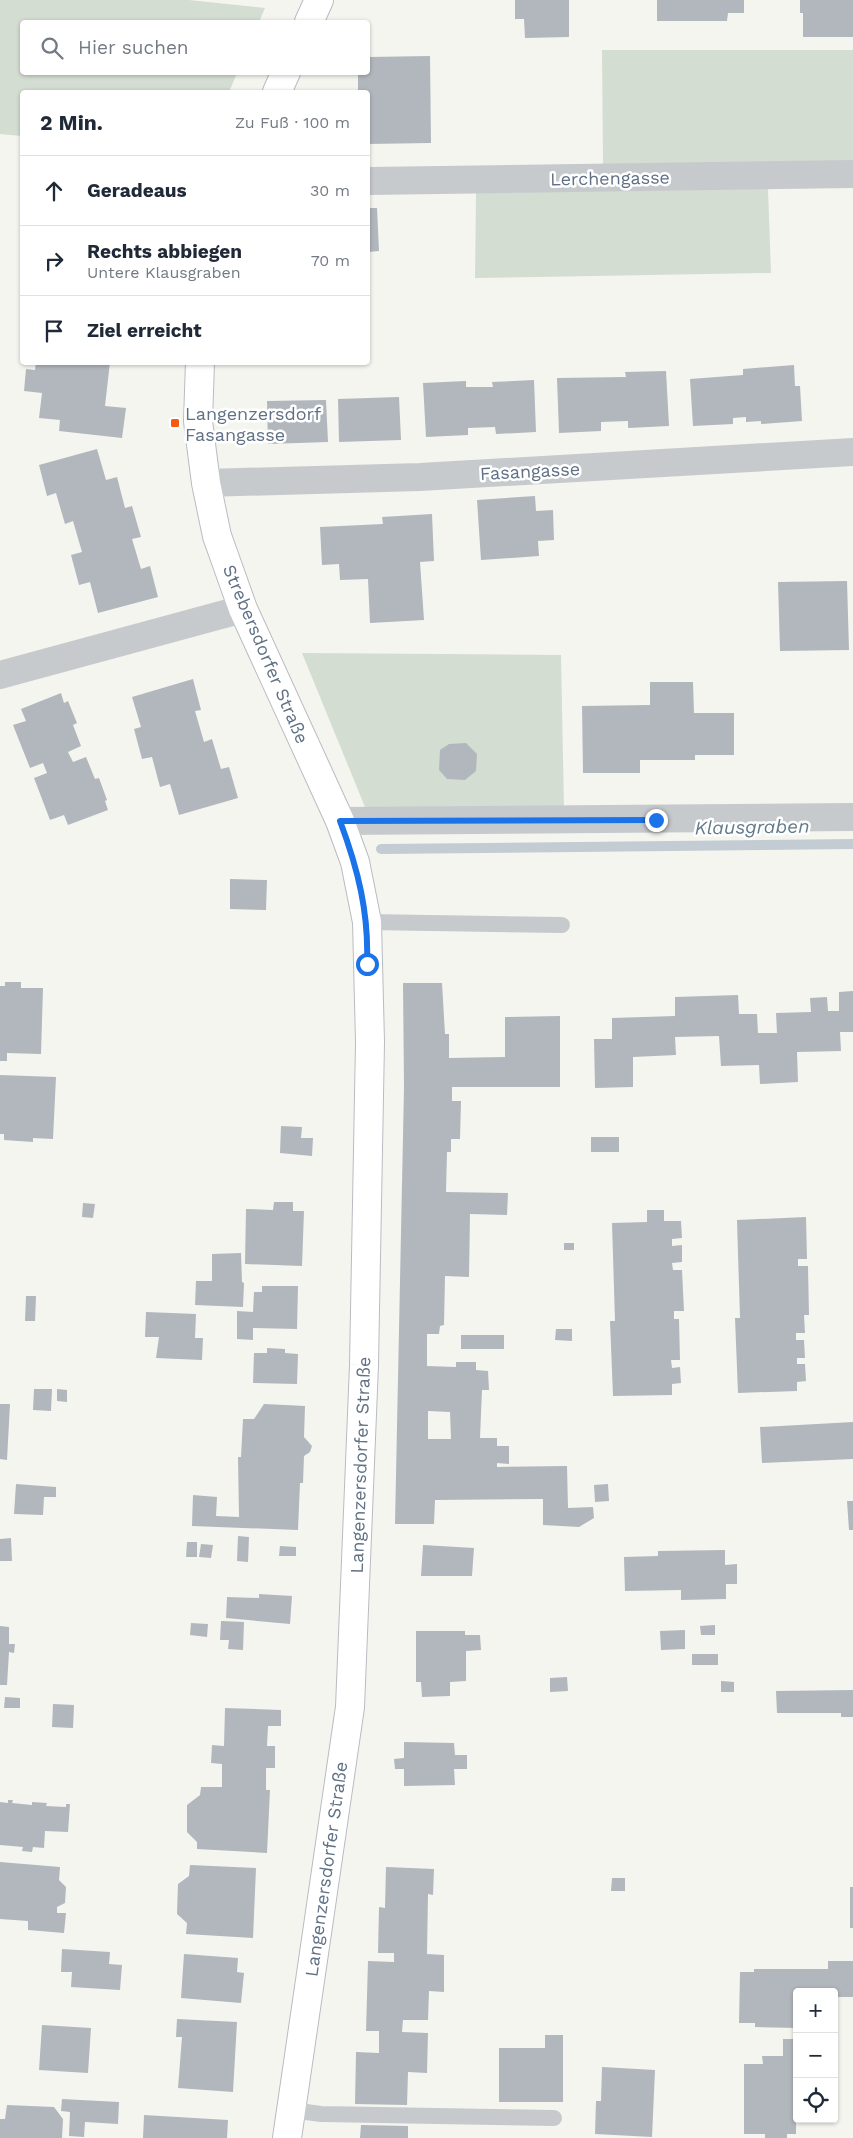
<!DOCTYPE html>
<html lang="de">
<head>
<meta charset="utf-8">
<style>
  :root { --surface:#fff; --page:#f2f2f3; --text:#1f2937; --muted:#747a83; --line:#e0e1e3 }
  body { margin:0; font-family:"Work Sans",sans-serif; background:var(--page); color:var(--text) }
  .controls { position:absolute; right:15px; bottom:15px; display:grid; overflow:hidden; border-radius:5px; box-shadow:0 1px 4px #0004 }
  .controls button { width:45px; height:45px; display:grid; place-items:center; padding:0; border:0; border-bottom:1px solid var(--line); background:var(--surface); color:var(--text); font:25px sans-serif }
  .stop { position:absolute; width:15px; height:15px; margin:-11px; border:4px solid #1a73e8; border-radius:50%; background:#fff }
  .stop.end { background:#1a73e8; border-color:#fff; box-shadow:0 1px 5px #0008 }
  .list { margin:0; padding:0; list-style:none }
  h2 { display:flex; justify-content:space-between; align-items:center; height:65px; margin:0; padding:0 20px; font-size:21px }
  h2 small { font-size:16px; font-weight:400; color:var(--muted) }
  .list li { display:grid; grid-template-columns:32px 1fr auto; gap:15px; align-items:center; box-sizing:border-box; height:70px; padding:0 20px; border-top:1px solid var(--line) }
  .list b { display:block; font-size:19px; white-space:nowrap }
  .list p { margin:0; font-size:16px; white-space:nowrap; color:var(--muted) }
  .list em { font-size:16px; font-style:normal; color:var(--muted) }
  .icon { flex:none; width:28px; height:28px; fill:none; stroke:currentColor; stroke-width:2; stroke-linecap:round; stroke-linejoin:round }
  .map { position:relative; flex:none; width:853px; height:2138px; overflow:hidden }
  .search { position:absolute; background:var(--surface); box-shadow:0 1px 4px #0004; left:20px; top:20px; width:350px; height:55px; display:flex; align-items:center; gap:12px; box-sizing:border-box; padding:0 18px; border-radius:5px; color:var(--muted); font-size:19px }
  .panel { position:absolute; background:var(--surface); box-shadow:0 1px 4px #0004; left:20px; top:90px; width:350px; height:275px; border-radius:5px }
  .map>svg:first-child { display:block }
</style>
</head>
<body>
<div class="map">
<svg width="853" height="2138" viewBox="0 0 853 2138">
  <rect width="100%" height="100%" fill="#f5f5f0"/>
  <path fill="#d4ddd1" d="M0 0H189L265 8 259 22H22V72L237 73 229 92H22V136L0 134Z
    M602 50H853V163L603 168Z
    M768 188 771 273 475 278 476 193Z
    M302 653 561 655 564 808 365 807Z"/>
  <g fill="none" stroke-linecap="round" stroke-linejoin="round">
    <path stroke="#c3ccd2" stroke-width="10" d="M381 849 853 844"/>
  </g>
  <path fill="#b1b7bd" fill-rule="evenodd" d="M515 0H569V37L525 38 524 19H515Z
    M657 0H744V13H728L727 21H657Z
    M800 0H853V37H803V13H800Z
    M430 56 431 143 368 144V92H358V72H368V57Z
    M368 208H377L379 251 368 252Z
    M36 362H110L105 406 126 408 122 438 59 431 60 420 39 418 42 393 24 391 26 369 35 370Z
    M794 365 795 386H800L802 421 761 424V421L746 422V417L733 418V424L693 426 690 379 743 375V369Z
    M666 371 669 426 628 428V421L601 422V431L559 433 557 378 626 377 625 372Z
    M534 380 536 432 496 434 495 427 468 428V435L426 437 423 383 466 381V387H493L492 382Z
    M399 397 401 440 339 442 338 399Z
    M326 400 328 442 268 444 267 401Z
    M97 449 106 480 117 477 125 508 132 506 141 537 132 539 141 569 150 566 158 597 98 613 90 582 79 585 71 555 82 552 73 521 65 524 56 493 47 496 39 465Z
    M535 496 536 511 553 510 554 540 538 541 539 556 481 560 477 500Z
    M432 514 434 561 420 562 424 620 370 623 368 579 340 580 339 564 322 565 320 527 383 524 382 517Z
    M847 581 849 650 780 651 778 582Z
    M193 679 201 710 195 711 204 742 212 739 221 769 229 767 238 798 179 815 170 784 160 787 152 757 142 759 134 729 141 727 132 697Z
    M650 682H693L694 713H734V755H695V760H640V773H583L582 706 650 705Z
    M61 693 64 703 68 701 77 723 73 725 81 746 68 752 73 762 86 757 95 779 99 778 107 800 105 801 108 810 68 825 64 815 50 820 34 778 47 773 43 763 30 768 13 725 26 721 21 709Z
    M466 743 477 754 476 771 465 780 447 779 439 770 440 750 449 744Z
    M230 879 267 880 266 910 230 909Z
    M5 982H21V988H43L41 1054 7 1053V1061H0V986H5Z
    M403 983H442L445 1034H449V1058L505 1057V1017L560 1016V1087H452V1101H461L460 1139H451V1152H447L446 1192 508 1193 507 1215 470 1214 469 1277 445 1276 444 1325 440 1326 439 1334H427V1366L456 1367V1362H476V1370L488 1371 489 1390H482L480 1438H497V1446H509V1464L497 1463V1467L567 1466 568 1508 593 1507 594 1518 579 1527 543 1525V1499L435 1500 434 1524H395L404 1087ZM428 1411 450 1412 451 1439H428Z
    M853 991V1032H840L841 1051 797 1052 798 1082 760 1084 759 1065 721 1066 719 1036 675 1037 676 1055 633 1057V1087L595 1088 594 1039H612V1018L675 1016V997L738 995 739 1014H757L758 1033H777L776 1013 811 1012 810 998 827 997 828 1011H839V992Z
    M0 1075 56 1077 53 1139 33 1138V1142L4 1140V1134H0Z
    M281 1126 302 1127 301 1138H313L312 1156 280 1153Z
    M591 1137H619V1152H591Z
    M274 1202H293V1211H304L302 1266 245 1264 246 1209 273 1210Z
    M83 1203 95 1204 93 1218 82 1217Z
    M647 1210H664V1221H681L682 1238 672 1239V1246L682 1245V1262L672 1263 673 1270H682L684 1311H674V1319H679L680 1360H671L672 1368 680 1367 681 1383 672 1384V1395L613 1396 610 1321H615L612 1223 647 1222Z
    M806 1217 807 1259H798V1266H808L809 1315H804L805 1333H796V1340H804L805 1358H797V1364H805L806 1381 797 1382V1391L738 1393 735 1318H740L737 1220Z
    M564 1243H574V1250H564Z
    M241 1253 242 1282 244 1283 243 1307 195 1305 196 1281H212V1254Z
    M262 1286H298L297 1329 253 1328V1340L237 1339V1311L253 1312 254 1292H262Z
    M26 1296H36L35 1321H25Z
    M146 1312 196 1314 195 1338H203L202 1360 156 1358 159 1337H145Z
    M556 1329H572V1341L555 1340Z
    M461 1335H504V1349H461Z
    M267 1348 285 1349V1353L298 1354 297 1384 253 1383 254 1353H267Z
    M34 1389H52L51 1411 33 1410Z
    M57 1389 67 1390V1402L57 1401Z
    M0 1404H10L7 1460 0 1459Z
    M264 1404 305 1406 304 1437 312 1446 310 1452 304 1456 303 1483H300L298 1530 192 1526 193 1495 217 1497 216 1516 239 1517 238 1457H241L243 1419H254Z
    M853 1422V1459L762 1463 760 1427Z
    M16 1484 56 1487V1497H44L43 1515 14 1514Z
    M608 1484 609 1501 595 1502 594 1485Z
    M847 1501H853V1530H849Z
    M238 1536 249 1537 248 1562 237 1561Z
    M11 1538 12 1561H0V1539Z
    M187 1542H197V1557H186Z
    M201 1544 213 1545 211 1558 199 1557Z
    M423 1545 474 1548 472 1576H421Z
    M280 1546 296 1547V1556H279Z
    M725 1550V1565L737 1564V1584H726V1599L681 1600V1590L625 1591 624 1557 658 1556V1551Z
    M259 1594 292 1596 290 1624 226 1618 227 1597 259 1598Z
    M221 1621 244 1622 243 1650 228 1649 229 1640H220Z
    M191 1623 208 1624 207 1637 190 1635Z
    M715 1625V1635H701L700 1626Z
    M0 1626 9 1627V1644H15L14 1653 9 1652 7 1685H0Z
    M685 1630V1649L661 1650 660 1631Z
    M416 1631H465V1635H480L481 1650 466 1651V1681L450 1682V1696L422 1697 421 1682H416Z
    M692 1654H718V1665H692Z
    M567 1677 568 1691 550 1692V1678Z
    M721 1681 734 1682V1692H721Z
    M853 1690V1717H841V1713H777L776 1691Z
    M5 1697 20 1698V1708H4Z
    M53 1704 74 1705 73 1728 52 1727Z
    M225 1708 281 1710V1726H268L267 1746H275V1768H266V1790H270L267 1853 197 1849V1842L187 1832V1805L200 1795 201 1787H222V1764L211 1763 212 1745 224 1746Z
    M404 1742 454 1743 455 1755H467V1769H454L455 1785 404 1786V1769H395L394 1759 404 1758Z
    M8 1800H13L12 1803 32 1805V1802L47 1803 46 1806 66 1807V1804H70L68 1832 45 1831 44 1848 33 1847 32 1852 22 1851 23 1847 0 1845V1802L8 1803Z
    M0 1862 60 1867 59 1880 66 1887 65 1903 57 1907V1913H66L64 1933 28 1930V1921L0 1919Z
    M190 1865 256 1868 253 1938 186 1934 187 1923 177 1914 178 1884 189 1876Z
    M386 1867 434 1869 433 1895 428 1894 427 1954 444 1955V1992L429 1991 428 2020H403L402 2032 428 2033 427 2073 408 2072 407 2105 355 2104 356 2052 379 2053V2031H366L368 1961 394 1962V1953H378L379 1907 385 1908Z
    M612 1878H625V1891H611Z
    M850 1887H853V1928H850Z
    M62 1949 110 1952 109 1964 122 1965 120 1990 71 1987 72 1972H61Z
    M184 1954 238 1958 237 1972 244 1973 241 2003 181 1998Z
    M828 1961H853V1997H834V1992H797V2028L755 2027V2023H739L740 1972H754V1969H828Z
    M177 2019 237 2022 233 2092 178 2088 182 2037H176Z
    M42 2025 91 2028 88 2073 39 2070Z
    M545 2035H563V2102H499V2048H545Z
    M783 2039H797L796 2134H787V2138H765V2134H744V2064H763L762 2056H783Z
    M602 2067 655 2070 652 2137 595 2134 596 2101H601Z
    M62 2099 119 2102 118 2124 85 2122 84 2137 69 2136 70 2112 61 2111Z
    M7 2105 54 2107 63 2119 62 2138H0V2119H5Z
    M144 2115 228 2120 227 2138H143Z
    M361 2125 408 2126V2138H360Z"/>
  <g fill="none" stroke-linecap="round" stroke-linejoin="round">
    <g stroke="#b8bcc2" stroke-width="30">
      <path id="secondary" d="M309 22 319 0
        M277 92 286 72
        M200 362 198 421 206 483 217 536 243 609 340 821 355 862 367 922 370 1042 364 1365 350 1707 287 2138"/>
    </g>
    <path stroke="#c7cacd" stroke-width="16" d="M367 922 562 925
      M291 2110 321 2114 554 2118"/>
    <path stroke="#c7cacd" stroke-width="28" d="M368 181 853 174
      M206 483 420 477 853 452
      M0 675 243 609
      M340 821 853 817"/>
    <use href="#secondary" stroke="#fff" stroke-width="28"/>
  </g>
  <g fill="none" stroke-linecap="round" stroke-linejoin="round">
    <path stroke="#1a73e8" stroke-width="6" d="M367 964C369 913 358 869 340 821L656 820"/>
  </g>
  <rect fill="#f55b10" stroke="#fff" stroke-width="2" x="170" y="418" width="10" height="10" rx="2.5"/>
  <g text-anchor="middle" dominant-baseline="central" stroke-width="5" stroke-linejoin="round" paint-order="stroke">
    <g font-size="18" fill="#617185" stroke="#fff">
      <text transform="translate(610 178) rotate(-1)">Lerchengasse</text>
      <text transform="translate(530 471) rotate(-3)">Fasangasse</text>
      <text transform="translate(266 654) rotate(67)">Strebersdorfer Straße</text>
      <text transform="translate(360 1465) rotate(-88)">Langenzersdorfer Straße</text>
      <text transform="translate(326 1869) rotate(-82)">Langenzersdorfer Straße</text>
    </g>
    <g font-size="18" fill="#617185" stroke="#fff" text-anchor="start">
      <text x="185" y="413">Langenzersdorf<tspan x="185" dy="21">Fasangasse</tspan></text>
    </g>
    <g font-size="19" font-style="italic" fill="#617a8a" stroke="#fff">
      <text transform="translate(752 827) rotate(-1)">Klausgraben</text>
    </g>
  </g>
</svg>
<div class="controls">
<button>+</button>
<button>−</button>
<button><svg class="icon" aria-label="locate" viewBox="0 0 24 24"><circle cx="12" cy="12" r="6"/><path d="M12 2v4M12 18v4M2 12h4M18 12h4"/></svg></button>
</div>
<div class="stop" style="left:367px;top:964px"></div>
<div class="stop end" style="left:656px;top:820px"></div>
<div class="search"><svg class="icon" aria-label="search" viewBox="0 0 24 24"><circle cx="10" cy="10" r="6"/><path d="M15 15l6 6"/></svg>Hier suchen</div>
<section class="panel">
<h2>2 Min.<small>Zu Fuß · 100 m</small></h2>
<ul class="list">
<li><svg class="icon" aria-label="ahead" viewBox="0 0 24 24"><path d="M12 20V5M6 11l6-6 6 6"/></svg><div><b>Geradeaus</b></div><em>30 m</em></li>
<li><svg class="icon" aria-label="right" viewBox="0 0 24 24"><path d="M7 20v-9h11M14 6l5 5-5 5"/></svg><div><b>Rechts abbiegen</b><p>Untere Klausgraben</p></div><em>70 m</em></li>
<li><svg class="icon" aria-label="arrive" viewBox="0 0 24 24"><path d="M6 21V4h12l-3 4 3 4H6"/></svg><div><b>Ziel erreicht</b></div></li>
</ul>
</section>
</div>
</body>
</html>
